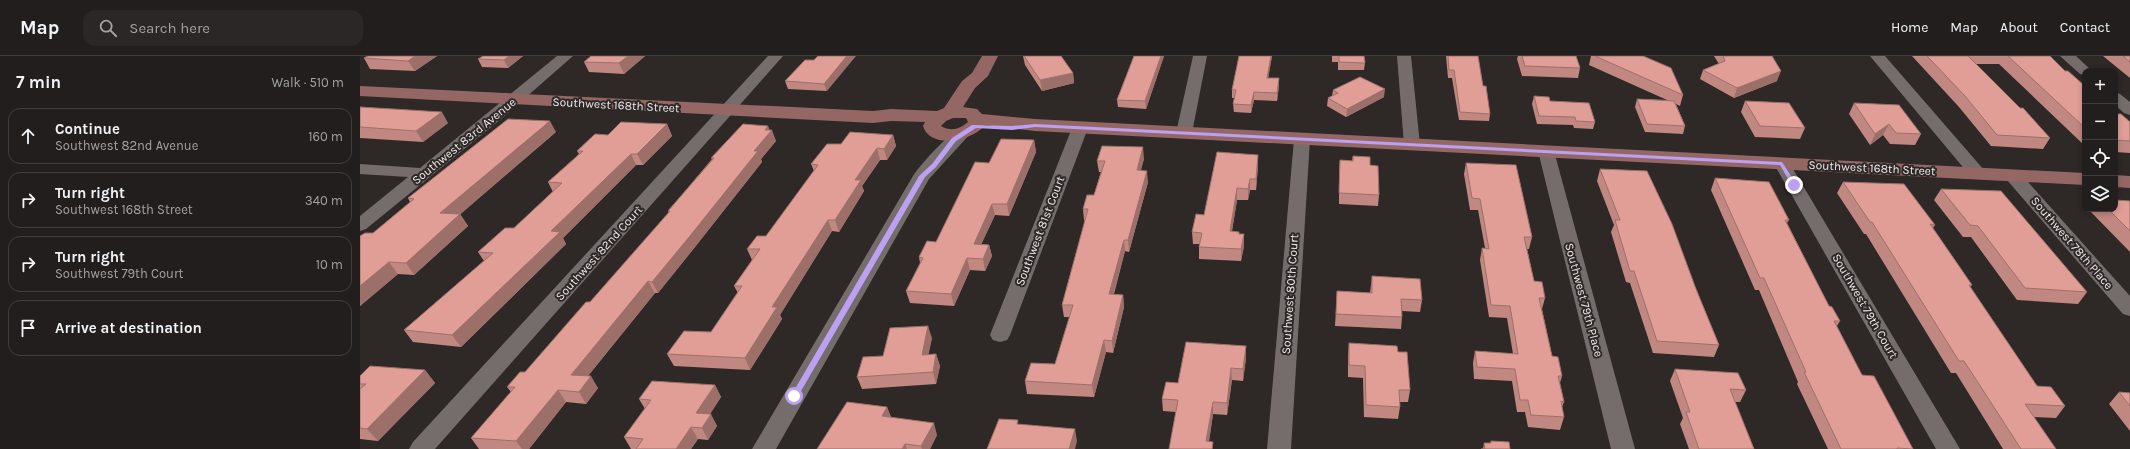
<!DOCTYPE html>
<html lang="en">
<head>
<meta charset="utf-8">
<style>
  :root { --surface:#221e1d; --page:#2a2726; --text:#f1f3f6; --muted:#a2a2a4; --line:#3f3c3b }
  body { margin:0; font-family:Karla,sans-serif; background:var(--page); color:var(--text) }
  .controls { position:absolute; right:12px; top:12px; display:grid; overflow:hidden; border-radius:8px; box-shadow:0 2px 6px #0003 }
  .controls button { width:36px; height:36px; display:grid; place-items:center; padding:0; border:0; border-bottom:1px solid var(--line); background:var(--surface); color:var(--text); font:20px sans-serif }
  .stop { position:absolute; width:12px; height:12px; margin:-9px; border:3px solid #bca0f2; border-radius:50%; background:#fff }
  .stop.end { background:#bca0f2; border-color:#fff; box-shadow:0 1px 4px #0008 }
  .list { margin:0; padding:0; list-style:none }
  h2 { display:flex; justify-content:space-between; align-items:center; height:52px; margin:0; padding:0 16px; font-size:17px }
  h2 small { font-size:13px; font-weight:400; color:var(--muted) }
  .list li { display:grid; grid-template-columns:26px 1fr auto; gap:12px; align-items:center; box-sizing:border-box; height:56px; margin:0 8px 8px; padding:0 8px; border:1px solid var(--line); border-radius:12px }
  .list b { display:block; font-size:15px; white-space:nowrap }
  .list p { margin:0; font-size:13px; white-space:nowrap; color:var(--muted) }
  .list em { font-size:13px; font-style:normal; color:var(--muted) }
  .icon { flex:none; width:22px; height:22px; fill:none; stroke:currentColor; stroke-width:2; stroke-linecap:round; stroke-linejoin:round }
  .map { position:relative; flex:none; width:1770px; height:393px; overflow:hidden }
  header { display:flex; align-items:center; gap:24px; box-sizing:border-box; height:56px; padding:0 20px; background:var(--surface); border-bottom:1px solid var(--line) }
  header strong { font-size:19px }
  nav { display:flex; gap:22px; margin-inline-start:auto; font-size:14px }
  .search { width:280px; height:36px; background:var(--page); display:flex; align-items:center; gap:10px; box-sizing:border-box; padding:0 14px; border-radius:12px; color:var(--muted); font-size:15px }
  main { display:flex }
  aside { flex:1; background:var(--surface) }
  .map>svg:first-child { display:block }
</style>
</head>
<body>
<header>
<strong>Map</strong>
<div class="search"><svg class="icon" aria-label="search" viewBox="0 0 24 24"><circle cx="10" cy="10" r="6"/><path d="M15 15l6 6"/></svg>Search here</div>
<nav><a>Home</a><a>Map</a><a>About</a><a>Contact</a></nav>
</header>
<main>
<aside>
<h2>7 min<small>Walk · 510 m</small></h2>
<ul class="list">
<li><svg class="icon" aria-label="ahead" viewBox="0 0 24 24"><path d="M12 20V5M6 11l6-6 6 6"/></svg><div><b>Continue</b><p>Southwest 82nd Avenue</p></div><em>160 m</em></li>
<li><svg class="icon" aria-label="right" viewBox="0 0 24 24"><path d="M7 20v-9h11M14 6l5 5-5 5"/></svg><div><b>Turn right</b><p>Southwest 168th Street</p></div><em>340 m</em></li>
<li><svg class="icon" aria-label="right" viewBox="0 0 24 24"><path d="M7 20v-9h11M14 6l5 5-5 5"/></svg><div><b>Turn right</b><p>Southwest 79th Court</p></div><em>10 m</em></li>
<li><svg class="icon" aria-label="arrive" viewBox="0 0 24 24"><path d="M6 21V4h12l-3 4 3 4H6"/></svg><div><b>Arrive at destination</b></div></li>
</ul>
</aside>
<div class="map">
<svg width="1770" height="393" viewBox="0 0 1770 393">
  <rect width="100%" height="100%" fill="#2e2827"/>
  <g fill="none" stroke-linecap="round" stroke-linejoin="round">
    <path fill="#746d6c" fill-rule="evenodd" d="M197 0H213L141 63 6 173 0 175V160L48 121 0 118V108L60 112Z
      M408 0H423L75 393H49L53 386Z
      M833 0H847L832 77 830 80H818L816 77Z
      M1037 0H1051L1060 89 1058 93H1046L1044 89Z
      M1510 0H1525L1624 114 1627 118 1624 122 1618 123 1612 122Z
      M1700 0H1716L1732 15H1725V19L1720 18Z
      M1755 36 1760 38 1770 46V59L1764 57 1755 49Z
      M720 67 726 69 728 72 650 279 647 284 640 286 633 284 630 279 712 72 714 69Z
      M603 72 609 74 611 77 569 123 416 393H392L553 120C561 108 590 75 603 72Z
      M942 78 948 80 950 83 931 393H907L934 83 936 80Z
      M1186 90 1192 91 1194 95 1275 393H1251L1178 95 1180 91Z
      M1422 103 1428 104 1430 108 1600 393H1576L1414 108 1416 104Z
      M1653 115 1659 116 1770 240V260L1763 258 1647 124 1644 120 1647 116Z"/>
    <path fill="#946764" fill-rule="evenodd" d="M622 0H638L628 20 615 32 603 51 617 53 622 58 675 63 1725 117V129L675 75 625 69C613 85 570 94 563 70L565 66 531 65 513 67 0 40V30L513 55 531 53 577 55 584 52 602 25 612 17ZM593 62H606L608 66C600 73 591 76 581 70L586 65Z
      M1755 119 1770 120V132L1755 131Z"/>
  </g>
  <path fill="#c18881" d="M77 0 55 15 10 13 4 2Z
    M163 0 148 12 122 11 118 3Z
    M285 0 264 18 229 16 224 6Z
    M458 0 467 35 428 33 425 25 454 4Z
    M663 0H701L713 17 714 27 682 35 665 9Z
    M774 0H804L786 53 758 51 757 44Z
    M879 0H912L908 22H919V30L917 45 894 44 891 57 874 56 873 48 875 42H872V34Z
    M972 0H1004L1005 7 1004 14H978V6H972Z
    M1086 0H1118L1123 30 1130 58 1129 65 1099 64 1092 22H1088Z
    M1158 0H1216L1220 12 1218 22 1162 20 1157 3Z
    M1231 0H1283L1323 39 1320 50 1316 48 1325 70 1323 78 1285 76 1275 51 1277 43 1307 44 1229 9Z
    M1354 0H1412L1417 25 1374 42 1340 23 1343 14 1359 8Z
    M1552 0H1690L1705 15 1725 30V90L1639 8H1616L1690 82 1683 93 1631 90 1599 51Z
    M1743 0H1770V22Z
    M973 34 1024 41 986 61 967 50 968 42 972 40Z
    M1174 40 1190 45 1235 66 1233 73 1214 72 1213 69 1177 68 1172 48Z
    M1385 45 1445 72 1440 83 1395 81 1381 56Z
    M1494 47 1561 78 1555 89 1530 88 1523 79 1510 89 1489 58Z
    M0 51 88 67 63 86 0 82Z
    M1755 56 1770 66V97L1755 96Z
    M307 68 312 80 283 109H276L203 182 206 188 101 291 53 286 44 274 124 205 118 196 154 172 193 136 188 126 219 98 217 95 248 79Z
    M408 70 409 74 416 85 401 103 402 106 335 191 298 237H295L228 320 238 332 226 348 206 346 169 393H119L111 382 151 336 147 331 165 316 230 246 309 157 308 155 352 103 351 102Z
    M196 76 100 158 108 170 54 219 38 218 0 250V180L13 177 50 146 48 142Z
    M533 79 536 90 527 104H520L502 130 504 135 479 176 472 175 420 259 422 263 390 314 314 310 307 298 351 276 378 237 374 230 392 204 387 193 406 180 454 115 451 108 481 88Z
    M674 84 676 96 649 160 635 159 621 188 629 189 632 200 625 215 610 214 594 250 550 247 546 235 560 207 559 201 576 186 629 107Z
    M993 100 1010 109 1019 139 1018 150 979 148V116L980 104 992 105Z
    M784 103 780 114 788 126 769 196 765 195 754 238 763 239 764 251 753 297 746 296 734 341 667 338 665 325 695 308 710 261H704L702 249 725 165 724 164 723 153 734 139 741 116H739L737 105Z
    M1106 107 1172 181 1169 193H1167L1174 225 1185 242 1182 253 1192 300 1202 320 1200 327 1204 346 1202 351 1204 361 1200 374 1168 371 1165 356H1157L1152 325 1114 323 1113 307 1115 295 1153 298 1147 262 1129 261 1120 204 1122 192H1125L1118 154H1110L1104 118Z
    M898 110 896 134H890L888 144H877L872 175 879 178H884V190L881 205 839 203V191L840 188H833L832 176 844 159Z
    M1240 113 1336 233 1359 289 1354 301 1293 297 1270 227 1266 226 1251 176 1254 169 1237 125Z
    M1355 122 1429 164 1427 167 1469 250 1480 265 1477 270 1502 319 1553 393H1468L1437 328 1438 326 1399 234H1395L1351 134Z
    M1483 126 1575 169 1573 172 1612 229 1610 231 1677 330 1705 350 1696 362 1674 361 1696 393H1643L1596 317H1591L1506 178H1504L1477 137Z
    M1581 133 1727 236 1718 248 1657 244 1611 181H1603L1574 144Z
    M1770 145V196L1730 155 1732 153H1755Z
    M1012 220 1062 244 1060 256 1042 255V261L1041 273 975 270 977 235 1010 237Z
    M572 282 568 298H576L580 310 576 328 502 333 497 321 523 300Z
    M989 287 1038 296 1050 334 1048 346H1040V351L1038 363 1004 361 1003 322 988 321V299Z
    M886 290V302L883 325 872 324 867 359 853 358 849 385 853 393 816 356 803 355 802 343 818 327Z
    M1315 313 1386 334 1380 346H1375L1394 393H1329L1320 368 1323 362 1310 325Z
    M65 314 75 327 18 385 0 383V320Z
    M355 329 361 341 350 358 357 370 348 384 338 383 331 393H271L264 381 285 353 279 343Z
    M1759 336 1770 337V375L1749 348Z
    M527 351 531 361 577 379 570 393H457Z
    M1131 385 1150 393H1123L1124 387H1130Z"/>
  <path fill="#9d6f69" d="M55 0H77L55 15 48 5Z
    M149 0H163L148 12 144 4Z
    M268 0H285L264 18 259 7Z
    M487 0H496L467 35 464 28Z
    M801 0H804L786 53 785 45Z
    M911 0H912L907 29V22Z
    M1421 15 1417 25 1374 42 1377 32Z
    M713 17 714 27 682 35 680 24Z
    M919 22V30L917 45V37Z
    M1025 33 1024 41 986 61 987 53Z
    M894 36V44L891 57V49Z
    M82 56 88 67 63 86 56 75Z
    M190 65 196 76 88 169 80 157Z
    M307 68 312 80 283 109 277 98Z
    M1529 68 1523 79 1510 89 1515 78Z
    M408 70 410 76 412 74 416 85 401 103 402 106 335 191 298 237 292 226 394 95 405 74Z
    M533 79 536 90 527 104 524 93Z
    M674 84 676 96 649 160 647 148Z
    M783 91 784 103 778 126 777 114Z
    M517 92 520 104 502 130 504 135 479 176 475 164 495 124Z
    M271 98 276 109 203 182 206 188 101 291 92 279 191 175Z
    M898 99V110L896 134V123Z
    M787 115 788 126 769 196 768 184Z
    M890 123V134L888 144V133Z
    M877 132V144L870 187V175Z
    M632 148 635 159 616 200 614 188Z
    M100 158 108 170 54 219 46 207Z
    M468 164 472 175 420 259 422 263 390 314 385 302 412 251Z
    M884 178V190L881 205V193Z
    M764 184 765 195 750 250 749 238Z
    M629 189 632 200 625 215 623 203Z
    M607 202 610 214 594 250 591 238Z
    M29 206 38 218 0 250V230Z
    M288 225 295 237 219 331 211 319Z
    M763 239 764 251 753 297 752 285Z
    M568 270 572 282 566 311 562 299Z
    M744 284 746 296 734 341 732 329Z
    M886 290V302L883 325V313Z
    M576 298 580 310 576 328 573 316Z
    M871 312 872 324 867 359V347Z
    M65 314 75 327 18 385 7 373Z
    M231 320 238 332 226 348 219 336Z
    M355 329 361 341 343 369 336 357Z
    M198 334 206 346 169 393H162L156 385Z
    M853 346V358L848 393 846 385Z
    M527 351 531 363 522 360Z
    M351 358 357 370 348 384 342 372Z
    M574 367 577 379 570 393H562L561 390Z
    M331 371 338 383 331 393H316Z
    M715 373 717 385 715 393H709Z
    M545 388 547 393H542Z"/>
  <path fill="#e09e96" stroke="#9d6f69" d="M8 0H55L48 5 4 2Z
    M123 0H149L144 4 118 3Z
    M231 0H268L259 7 224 6Z
    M458 0H487L464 28 425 25 445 4H454Z
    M664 0H701L713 17 680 24Z
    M774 0H801L785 45 757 44Z
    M879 0H911L907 22H919L917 37 894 36 891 49 873 48 876 34H872Z
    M979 0H1004L1005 7 979 6Z
    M1088 0H1118L1123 30H1126L1130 58 1100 56 1094 14H1089Z
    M1162 0H1216L1220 12 1165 10Z
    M1235 0H1283L1311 12 1323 39Z
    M1363 0H1412L1421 15 1377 32 1343 14 1365 5Z
    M1567 0H1608L1660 52H1663L1690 82 1637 79 1605 40Z
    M1648 0H1690L1705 15H1708L1725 30V72Z
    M1763 0H1770V6Z
    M1000 21 1025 33 987 53 968 42 978 37 973 34Z
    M1174 40 1189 41 1190 45 1229 47 1235 66 1216 65 1215 61 1179 60Z
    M1277 43 1314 45 1325 70 1287 68Z
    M1385 45 1429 47 1445 72 1400 70Z
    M1494 47 1539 49 1561 78 1536 77 1529 68 1515 78Z
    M0 51 82 56 56 75 0 71Z
    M1755 56 1757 58H1761L1770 66V85L1755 84Z
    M148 63 190 65 80 157 100 158 46 207 29 206 0 230V180L5 177H13L54 143 48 142Z
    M261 66 307 68 277 98H271L191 175 200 176 92 279 44 274 133 197 118 196 145 172H154L202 127 188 126 223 95H217L235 78 248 79Z
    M383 68 408 70 405 74H412L394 95H398L330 180 292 226 288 225 211 319 231 320 219 336 198 334 156 385 111 382 155 331H147L160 316H165L226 246H230L310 155H308L354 102H351Z
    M490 76 533 79 524 93 517 92 495 124H501L475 164H468L412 251H417L385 302 307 298 324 275 351 276 382 230H374L400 193H387L397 180H406L458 109 451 108 467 88H481Z
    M641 83 674 84 647 148H632L614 188 629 189 623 203 607 202 591 238 546 235 563 202 559 201 567 185 576 186 615 106 629 107Z
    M742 90 783 91 777 114 787 115 768 184H764L749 238 763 239 752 285 744 284 732 329 665 325 671 307 695 308 713 249H702L728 153H723L727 139H734L745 105H737Z
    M857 96 898 99 896 123H890L888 133 877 132 870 175 879 176V178H884L881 193 839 191 842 177 832 176 836 158 844 159Z
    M993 100 1010 101V109L1018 110 1019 139 979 137 980 104 993 105Z
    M1106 107 1156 109 1172 181H1164L1174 225 1182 226 1185 242H1179L1192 300 1198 301 1202 320H1198L1204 346 1201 345 1204 361 1171 359 1168 344H1160L1155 313 1117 311 1115 295 1158 298 1150 250 1131 249 1122 192 1129 193 1120 143 1112 142Z
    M1240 113 1287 115 1312 168 1336 233 1359 289 1297 285 1274 215H1270L1255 164H1260Z
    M1355 122 1409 126 1429 164H1425L1469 250 1472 251 1480 265H1474L1502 319 1514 320 1553 393 1537 392V393H1481L1444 316H1446L1404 222H1400Z
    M1483 126 1544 128 1575 169 1570 168 1612 229H1609L1677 330 1691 331 1705 350 1665 348 1696 393H1661L1604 305H1599L1512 166H1510Z
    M1581 133 1641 135 1727 236 1665 232 1618 170 1610 169Z
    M1755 144 1770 145V175L1748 153H1755Z
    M1012 220 1060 223 1062 244 1041 243 1042 261 976 258 977 235 1012 237Z
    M568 270 562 299 576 298 573 316 497 321 503 301 523 300 530 272Z
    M826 286 886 290 883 313 871 312 867 347 853 346 846 385 853 386 852 393H809L818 344 802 343 806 326 818 327Z
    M989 287 1037 290 1038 296H1047L1050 334H1039L1040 351 1006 349 1005 310 989 309Z
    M10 310 65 314 7 373 0 372V333L6 328H0V320Z
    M1315 313 1378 317 1386 334 1370 333 1394 393H1339L1326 356H1330Z
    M292 325 355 329 336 357 351 358 342 372 331 371 316 393H276L283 383 264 381 291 344 279 343Z
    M1759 336 1770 337V350Z
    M487 346 527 351 522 360 574 367 561 390 545 388 542 393H457Z
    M639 363 658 364 657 368 715 373 709 393H627Z
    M1131 385 1149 386 1150 393H1121H1125L1124 387H1131Z"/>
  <path fill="#bca0f2" d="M675 68 1422 106 1437 129 1432 130 1420 109 675 71 652 74 616 72 596 85 576 111 565 121 437 342H432V338L559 120 572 108 592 82 612 69 652 70Z"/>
  <g text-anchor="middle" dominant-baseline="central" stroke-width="4" stroke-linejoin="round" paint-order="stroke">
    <g font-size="12" fill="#efebea" stroke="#2e2827">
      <text transform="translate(256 49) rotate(3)">Southwest 168th Street</text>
      <text transform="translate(104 85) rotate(-39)">Southwest 83rd Avenue</text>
      <text transform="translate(1512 112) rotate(3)">Southwest 168th Street</text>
      <text transform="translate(680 175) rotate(-69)">Southwest 81st Court</text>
      <text transform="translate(1712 187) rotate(49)">Southwest 78th Place</text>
      <text transform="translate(239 197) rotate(-48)">Southwest 82nd Court</text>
      <text transform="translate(930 238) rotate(-86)">Southwest 80th Court</text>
      <text transform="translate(1224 244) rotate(75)">Southwest 79th Place</text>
      <text transform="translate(1505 250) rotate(60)">Southwest 79th Court</text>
    </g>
  </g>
</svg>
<div class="controls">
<button>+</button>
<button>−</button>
<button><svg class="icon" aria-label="locate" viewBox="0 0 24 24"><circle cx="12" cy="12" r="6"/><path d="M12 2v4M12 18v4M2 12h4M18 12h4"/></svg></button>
<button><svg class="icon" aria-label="layers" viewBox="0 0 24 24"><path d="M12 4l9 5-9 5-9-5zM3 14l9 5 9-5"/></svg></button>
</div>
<div class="stop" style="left:434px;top:340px"></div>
<div class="stop end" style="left:1434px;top:129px"></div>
</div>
</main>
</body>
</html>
